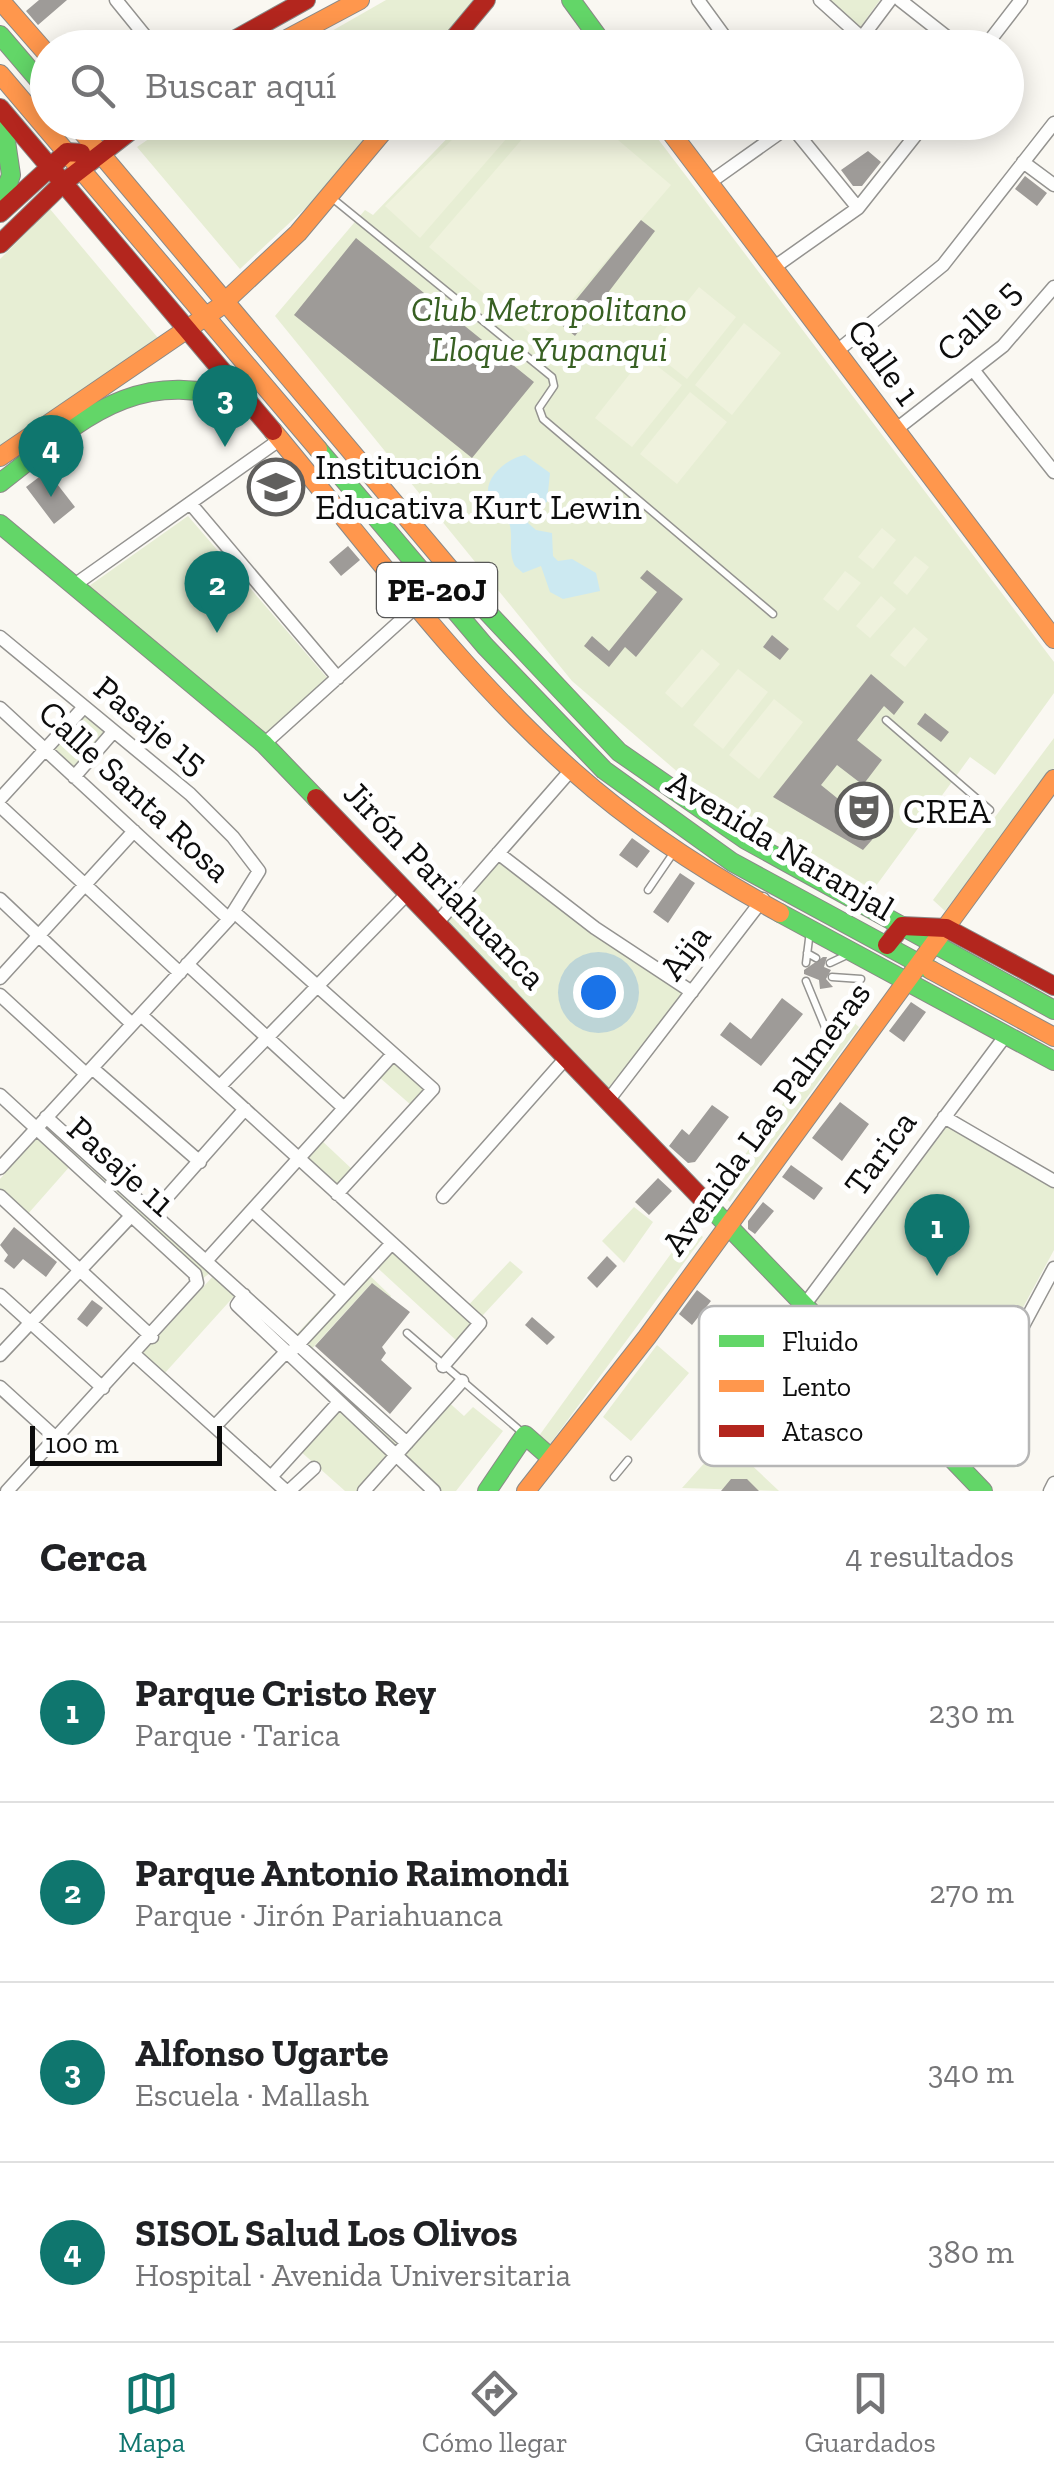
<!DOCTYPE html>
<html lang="es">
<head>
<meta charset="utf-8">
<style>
  :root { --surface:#fff; --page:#f2f2f2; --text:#202124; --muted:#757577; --line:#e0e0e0; --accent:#0f766e }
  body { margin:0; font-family:"Zilla Slab",serif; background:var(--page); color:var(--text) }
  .scale { position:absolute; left:30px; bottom:25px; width:192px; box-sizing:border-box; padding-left:10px; border:5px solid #0d0d0d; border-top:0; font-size:28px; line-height:35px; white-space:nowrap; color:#0d0d0d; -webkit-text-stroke:8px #fff; paint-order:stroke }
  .you { position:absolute; left:598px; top:992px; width:35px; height:35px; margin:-25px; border:8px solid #fff; border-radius:50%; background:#1a73e8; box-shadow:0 0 0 15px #1a73e833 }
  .badge { display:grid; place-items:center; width:65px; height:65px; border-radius:50%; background:var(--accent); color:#fff; font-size:32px; font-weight:700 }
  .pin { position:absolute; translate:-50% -82px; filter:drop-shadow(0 2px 5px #0008) }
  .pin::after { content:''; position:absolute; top:52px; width:35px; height:30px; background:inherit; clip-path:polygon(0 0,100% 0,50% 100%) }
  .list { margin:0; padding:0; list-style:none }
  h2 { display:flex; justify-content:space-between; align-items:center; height:130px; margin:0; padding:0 40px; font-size:42px }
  h2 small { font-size:32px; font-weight:400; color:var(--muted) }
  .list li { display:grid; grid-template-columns:65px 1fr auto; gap:30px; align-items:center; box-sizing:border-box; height:180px; padding:0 40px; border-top:2px solid var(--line) }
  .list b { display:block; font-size:38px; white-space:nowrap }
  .list p { margin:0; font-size:32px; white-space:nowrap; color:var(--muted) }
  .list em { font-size:32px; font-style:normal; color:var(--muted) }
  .icon { flex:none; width:55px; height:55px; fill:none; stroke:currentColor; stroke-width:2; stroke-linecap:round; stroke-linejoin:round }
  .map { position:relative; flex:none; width:1054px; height:1491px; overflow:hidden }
  .search { position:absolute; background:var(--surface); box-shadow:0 5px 25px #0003; left:30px; right:30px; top:30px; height:110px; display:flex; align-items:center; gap:25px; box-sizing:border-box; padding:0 35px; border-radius:55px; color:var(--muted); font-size:38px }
  .sheet { height:850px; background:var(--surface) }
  nav { display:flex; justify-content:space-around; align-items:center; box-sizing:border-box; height:140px; border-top:2px solid var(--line); background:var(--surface); font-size:28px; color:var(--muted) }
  nav a { display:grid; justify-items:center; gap:5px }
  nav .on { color:var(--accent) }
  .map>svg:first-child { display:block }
</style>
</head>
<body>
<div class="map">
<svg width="1054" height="1491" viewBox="0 0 1054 1491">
  <rect width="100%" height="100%" fill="#faf8f2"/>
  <path fill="#e7eed4" d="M386 0H475L438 47 302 48Z
    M826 0H880L859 29Z
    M172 123H379L328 187 240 269 137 147Z
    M462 123H646L1054 662V693L995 775 970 757 873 890 680 774 572 681 275 316 365 210 373 215Z
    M50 209 158 338 0 446V259Z
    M188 516 329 680 265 736 89 586Z
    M84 712 115 736 81 777 51 750Z
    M1054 738V768L945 911 933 900Z
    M500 861 682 993 607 1092 446 922Z
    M847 1017 859 1027 730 1202 718 1191Z
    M394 1060 426 1089 411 1105 379 1077Z
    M55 1125 215 1269 197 1283 44 1137Z
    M948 1125 1054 1185V1250L952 1439H941L816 1309 815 1302Z
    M38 1136 71 1165 27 1215 0 1192V1179Z
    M319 1138 354 1171 338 1189 303 1156Z
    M634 1207 653 1222 624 1263 602 1241Z
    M691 1226 703 1237 547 1448 536 1440Z
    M387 1243 462 1312 510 1261 523 1272 458 1342 370 1261Z
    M365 1271 391 1296 389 1299 371 1284 309 1352 406 1442 445 1399 464 1416 473 1407 503 1431 456 1491H434L290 1354 244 1295 293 1338 339 1289 344 1294Z
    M215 1274 237 1293 164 1374 142 1354Z
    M657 1345 689 1373 631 1441 603 1417Z
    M339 1408 391 1455 359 1491H345L299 1450Z
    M725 1440 779 1491 682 1488Z"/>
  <path fill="#eff2dd" d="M469 123H520L420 238 385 206Z
    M536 123H598L671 185 538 340 429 247Z
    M699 287 736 317 687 379 649 349Z
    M744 323 781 353 732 415 695 385Z
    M644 356 682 385 632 447 595 418Z
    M690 392 727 422 677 484 640 454Z
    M882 528 896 540 873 569 858 557Z
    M915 556 929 567 907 595 893 583Z
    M845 571 861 583 838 611 823 599Z
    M881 596 896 609 870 638 856 626Z
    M914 627 928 639 905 667 890 655Z
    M702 649 720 664 682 708 665 693Z
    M738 669 768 692 723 749 693 725Z
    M774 699 803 722 759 779 729 755Z"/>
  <path fill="#cce9f1" d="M525 455 550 473 547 502 532 511 528 523 536 530 552 533 553 556 558 561 572 559 596 573 600 591 563 599 550 592 541 566 523 573 515 566C508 552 513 540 510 526 508 516 499 516 494 508 475 484 504 459 525 455Z"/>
  <path fill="#9e9b98" d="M39 0H67L38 25 26 11Z
    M868 151 881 162 862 186H853L841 170Z
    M1025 176 1047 193 1037 206 1015 189Z
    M641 220 655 231 575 336 558 322Z
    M356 238 534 382 472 458 294 315Z
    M47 471 75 507 54 524 26 487Z
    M348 546 360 560 341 576 329 562Z
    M647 570 683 599 636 657 625 647 609 667 584 646 592 636 609 651 657 592 640 578Z
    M772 635 789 649 780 660 763 647Z
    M871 674 904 702 894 715 884 706 857 740 882 760 863 785 837 765 821 785 879 832 863 850 773 797Z
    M925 713 949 732 941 742 917 724Z
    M632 838 650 851 637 868 619 855Z
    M680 873 695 883 668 923 653 912Z
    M823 957H827L824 967 831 970 826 979 833 987 820 989 819 980 804 974V970Z
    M782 998 803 1014 761 1066 720 1035 730 1022 751 1039Z
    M911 1002 926 1012 904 1042 889 1031Z
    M840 1102 869 1124 842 1161 812 1138Z
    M712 1105 729 1117 695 1162 688 1163 669 1146 682 1129 689 1135Z
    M791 1165 823 1188 814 1200 782 1177Z
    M658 1178 672 1191 649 1215 635 1202Z
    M763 1202 774 1211 755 1234 748 1229V1221Z
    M14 1227 57 1262 46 1277 23 1259 14 1269 4 1261 8 1255 0 1245Z
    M607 1256 617 1266 597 1288 587 1278Z
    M372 1283 410 1312 382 1347 386 1353 381 1360 412 1388 390 1414 315 1346Z
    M697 1290 711 1301 692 1325 679 1314Z
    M92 1300 103 1308 87 1327 77 1319Z
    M532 1317 555 1337 547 1345 525 1325Z
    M731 1479H747L759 1491H721Z"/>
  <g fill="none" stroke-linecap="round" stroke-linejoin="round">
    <g stroke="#949390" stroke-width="9">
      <path id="lane" d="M332 198 552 377 554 386 539 408 543 419 773 614
        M886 720 990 810
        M648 890 674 852
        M807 953 816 958
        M806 963 810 931
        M830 963 847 955
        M832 977 861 979
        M806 981 825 1027
        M407 1333 524 1434
        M614 1477 628 1460"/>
    </g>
    <g stroke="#949390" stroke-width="15">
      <path id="street" d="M116 0 155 48
        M698 0 733 48
        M820 0 861 37
        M900 0 961 48
        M854 48 890 0
        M984 48 1021 0
        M788 122 858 208
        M1023 162 1054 185
        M709 183 795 122
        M773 268 858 208 926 122
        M837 351 943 265 1054 123
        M974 371 1054 472
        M894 431 1003 346 1054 287
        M190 503 338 678
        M73 586 282 438
        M0 637 190 794 233 837 259 871 229 919 0 1168
        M0 708 229 919
        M264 744 419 604
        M74 777 113 732
        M0 799 83 708
        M0 806 180 973
        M498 853 595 928 692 992
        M0 899 132 1024
        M234 912 433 1089 337 1194
        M438 922 571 770
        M187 964 344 1108
        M0 978 134 831
        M0 995 86 1074
        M141 1015 480 1323 443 1366
        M92 1068 200 1162
        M220 1086 408 893
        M0 1095 195 1274 197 1283 7 1491
        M607 1102 763 899
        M46 1117 407 1443
        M944 1117 1054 1181
        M0 1196 152 1337
        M443 1197 565 1059
        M252 1210 344 1294
        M153 1213 245 1109
        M206 1261 393 1054
        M0 1295 103 1388
        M244 1295 237 1305 434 1491
        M803 1307 1006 1035
        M295 1348 392 1243
        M0 1355 131 1216
        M135 1355 286 1491
        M0 1387 56 1438
        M215 1426 287 1351
        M951 1460 1054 1268
        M271 1477 339 1402
        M289 1491 314 1468
        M364 1491 462 1381
        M1050 1491 1054 1483"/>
    </g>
    <g stroke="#8a8987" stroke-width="20">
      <path id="fast" d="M571 0 606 48
        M0 35 48 91
        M0 207 11 175 2 114
        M318 449 485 646 604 770 732 862 931 970
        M0 483C84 418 136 364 247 403
        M0 524 264 744 316 798
        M476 600 619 752 746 840 1054 1010
        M780 913 1054 1061
        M710 1207 983 1491
        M487 1491 525 1435 551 1458"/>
    </g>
    <g stroke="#8a8987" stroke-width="20">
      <path id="slow" d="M0 0 48 55
        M270 48 360 0
        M0 74 318 449
        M74 122 476 600
        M663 122 1054 639
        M273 431C369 546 461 673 574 772 637 828 707 873 780 913
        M0 457 218 308 298 233 391 122
        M931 970 1054 1037
        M526 1491 647 1337 1054 779"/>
    </g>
    <g stroke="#8a8987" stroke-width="20">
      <path id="jam" d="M220 48 306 0
        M446 48 486 0
        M0 108 273 431
        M0 213 67 152 81 153
        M0 244 63 183 142 122
        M316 798 710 1207
        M887 945 902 926 946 928 1054 986"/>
    </g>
    <use href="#lane" stroke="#fefefd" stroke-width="6"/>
    <use href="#street" stroke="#fefefd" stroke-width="12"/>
    <use href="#fast" stroke="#63d668" stroke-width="18"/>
    <use href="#slow" stroke="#ff974d" stroke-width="18"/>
    <use href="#jam" stroke="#b3261e" stroke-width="18"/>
  </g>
  <defs>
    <g id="school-ring" transform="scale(2.875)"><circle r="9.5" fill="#fff" stroke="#605f5d" stroke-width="1.5"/><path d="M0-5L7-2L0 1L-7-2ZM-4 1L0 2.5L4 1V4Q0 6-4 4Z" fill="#605f5d"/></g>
    <g id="theatre-ring" transform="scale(2.875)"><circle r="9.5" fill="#fff" stroke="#605f5d" stroke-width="1.5"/><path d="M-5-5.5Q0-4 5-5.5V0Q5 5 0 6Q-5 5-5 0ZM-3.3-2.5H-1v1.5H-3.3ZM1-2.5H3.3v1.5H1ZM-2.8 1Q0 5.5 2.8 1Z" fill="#605f5d"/></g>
  </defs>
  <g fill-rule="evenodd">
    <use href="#school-ring" x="276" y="487"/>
    <use href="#theatre-ring" x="864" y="811"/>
  </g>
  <g text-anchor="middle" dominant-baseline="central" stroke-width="10" stroke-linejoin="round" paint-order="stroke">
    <rect fill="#fff" stroke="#565656" stroke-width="2.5" x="377" y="563" width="120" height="54" rx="8"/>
    <g font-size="32" font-weight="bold" fill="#0d0d0d">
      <text x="437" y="590">PE-20J</text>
    </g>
    <g font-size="35" font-style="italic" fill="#386023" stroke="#fff">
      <text x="549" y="309">Club Metropolitano<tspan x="549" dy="40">Lloque Yupanqui</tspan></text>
    </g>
    <g font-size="35" fill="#0d0d0d" stroke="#fff">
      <text transform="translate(978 320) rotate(-44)">Calle 5</text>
      <text transform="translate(884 362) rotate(54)">Calle 1</text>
      <text transform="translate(151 725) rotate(39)">Pasaje 15</text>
      <text transform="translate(135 791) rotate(43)">Calle Santa Rosa</text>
      <text transform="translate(781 845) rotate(31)">Avenida Naranjal</text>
      <text transform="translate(445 885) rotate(46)">Jirón Pariahuanca</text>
      <text transform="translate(685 952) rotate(-53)">Aija</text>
      <text transform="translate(766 1118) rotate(-54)">Avenida Las Palmeras</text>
      <text transform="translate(880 1153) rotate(-54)">Tarica</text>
      <text transform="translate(121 1166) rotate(42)">Pasaje 11</text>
    </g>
    <g font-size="35" fill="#0d0d0d" stroke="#fff" text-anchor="start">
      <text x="315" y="467">Institución<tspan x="315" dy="40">Educativa Kurt Lewin</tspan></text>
      <text x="903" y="811">CREA</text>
    </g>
  </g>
  <rect x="699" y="1306" width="330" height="160" rx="15" fill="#fff" stroke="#b6b6b6" stroke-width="2.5"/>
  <rect x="719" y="1335" width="45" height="12" fill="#63d668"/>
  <rect x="719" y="1380" width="45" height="12" fill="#ff974d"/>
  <rect x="719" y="1425" width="45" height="12" fill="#b3261e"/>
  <g font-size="28" fill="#0d0d0d">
    <text x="782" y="1351">Fluido</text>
    <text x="782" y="1396">Lento</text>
    <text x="782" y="1441">Atasco</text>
  </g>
</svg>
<div class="scale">100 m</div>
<div class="you"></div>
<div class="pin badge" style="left:937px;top:1276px">1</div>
<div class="pin badge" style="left:217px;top:633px">2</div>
<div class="pin badge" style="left:225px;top:447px">3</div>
<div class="pin badge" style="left:51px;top:497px">4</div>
<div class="search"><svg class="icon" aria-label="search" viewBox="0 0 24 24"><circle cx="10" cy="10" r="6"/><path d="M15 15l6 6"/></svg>Buscar aquí</div>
</div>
<section class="sheet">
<h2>Cerca<small>4 resultados</small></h2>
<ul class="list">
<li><span class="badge">1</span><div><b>Parque Cristo Rey</b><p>Parque · Tarica</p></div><em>230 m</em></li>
<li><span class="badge">2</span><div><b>Parque Antonio Raimondi</b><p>Parque · Jirón Pariahuanca</p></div><em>270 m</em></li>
<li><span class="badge">3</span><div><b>Alfonso Ugarte</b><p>Escuela · Mallash</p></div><em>340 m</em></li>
<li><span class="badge">4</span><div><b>SISOL Salud Los Olivos</b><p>Hospital · Avenida Universitaria</p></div><em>380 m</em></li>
</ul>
</section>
<nav>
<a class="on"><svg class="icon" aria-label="map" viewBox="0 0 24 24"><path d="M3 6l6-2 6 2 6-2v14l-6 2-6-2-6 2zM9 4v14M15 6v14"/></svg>Mapa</a>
<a><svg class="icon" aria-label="directions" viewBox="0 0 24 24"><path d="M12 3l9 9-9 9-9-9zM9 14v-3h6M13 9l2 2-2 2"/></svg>Cómo llegar</a>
<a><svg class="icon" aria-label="saved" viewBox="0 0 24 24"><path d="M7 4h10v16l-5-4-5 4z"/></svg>Guardados</a>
</nav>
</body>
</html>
